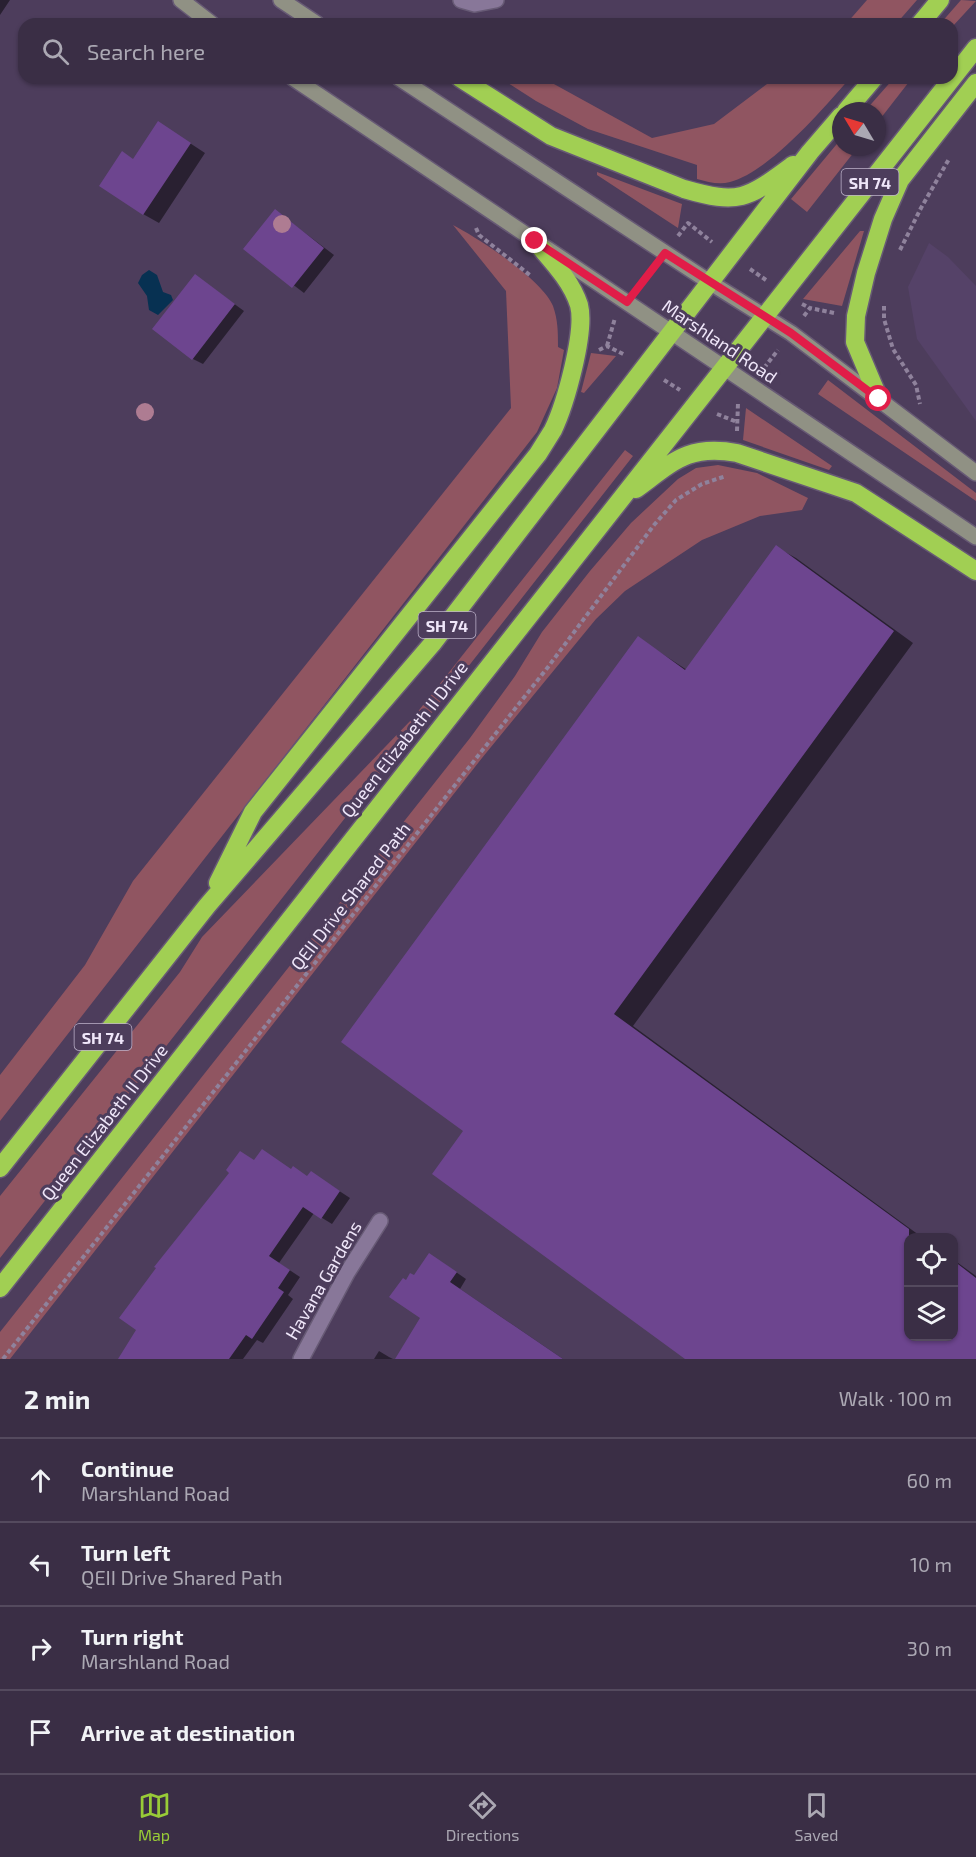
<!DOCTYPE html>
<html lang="en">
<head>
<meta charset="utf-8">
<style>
  :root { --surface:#3a2e45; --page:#41364c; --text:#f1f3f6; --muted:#aba8b3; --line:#544a5e; --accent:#98cb37 }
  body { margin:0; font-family:"Exo 2",sans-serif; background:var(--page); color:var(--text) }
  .controls { position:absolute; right:18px; bottom:18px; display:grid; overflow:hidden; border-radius:12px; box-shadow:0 2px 4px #0004 }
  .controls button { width:54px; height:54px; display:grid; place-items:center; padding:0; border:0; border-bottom:2px solid var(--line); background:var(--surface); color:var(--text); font:30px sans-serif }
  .compass { position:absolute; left:832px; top:102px; width:54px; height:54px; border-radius:50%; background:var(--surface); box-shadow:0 2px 4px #0004; rotate:308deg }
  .stop { position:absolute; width:18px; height:18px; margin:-14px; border:4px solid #e11d48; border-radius:50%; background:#fff }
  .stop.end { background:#e11d48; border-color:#fff; box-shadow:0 2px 6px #0008 }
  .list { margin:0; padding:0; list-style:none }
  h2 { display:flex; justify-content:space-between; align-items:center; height:78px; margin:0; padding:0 24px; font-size:26px }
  h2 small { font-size:20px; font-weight:400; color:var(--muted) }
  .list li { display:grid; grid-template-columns:39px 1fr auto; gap:18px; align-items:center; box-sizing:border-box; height:84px; padding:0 24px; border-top:2px solid var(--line) }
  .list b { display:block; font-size:22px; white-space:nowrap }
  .list p { margin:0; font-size:20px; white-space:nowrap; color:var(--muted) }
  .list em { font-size:20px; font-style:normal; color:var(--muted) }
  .icon { flex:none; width:33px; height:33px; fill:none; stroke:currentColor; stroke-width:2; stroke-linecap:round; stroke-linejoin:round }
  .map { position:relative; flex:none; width:976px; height:1359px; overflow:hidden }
  .search { position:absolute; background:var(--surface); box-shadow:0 2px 4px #0004; left:18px; right:18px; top:18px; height:66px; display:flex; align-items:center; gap:15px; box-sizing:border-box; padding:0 21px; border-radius:18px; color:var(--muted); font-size:22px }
  .sheet { height:414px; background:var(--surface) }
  nav { display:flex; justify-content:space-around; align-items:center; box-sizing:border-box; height:84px; border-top:2px solid var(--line); background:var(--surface); font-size:16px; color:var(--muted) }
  nav a { display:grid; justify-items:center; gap:3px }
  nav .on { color:var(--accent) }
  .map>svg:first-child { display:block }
</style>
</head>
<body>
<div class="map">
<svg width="976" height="1359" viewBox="0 0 976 1359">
  <rect width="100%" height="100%" fill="#4d3d5c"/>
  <path fill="#554268" d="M929 243 948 257 976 286V421L917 339 908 287Z"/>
  <path fill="#905561" d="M867 0H917L896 24H846Z
    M961 0 976 1 952 27V24H940Z
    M500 78H543L652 138 714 124 775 78H850C822 110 770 171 730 182 719 185 708 182 697 179V165L588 129 536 101Z
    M894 78H912L877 123V111H865Z
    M841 139V147H858L807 212 791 199Z
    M597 172 682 204 678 228 597 175Z
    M453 225C478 238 543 280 553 306 558 320 558 332 558 347L564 350 557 388 537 432 0 1121V1075L85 965 133 881 511 408 506 291Z
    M860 231H864L842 306 803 299Z
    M591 353 616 356 584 393 581 392Z
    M828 380 976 493V501L818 394Z
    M746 408 832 466 829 470 743 440Z
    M625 450 633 456 424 723 407 739 0 1258V1196L180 972 202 937 412 719Z
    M718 465 757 473 808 498 802 510 760 516 702 540 625 591 596 619 482 758 10 1359H0V1332L470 738 515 676 542 632 590 571 631 523 678 479 696 468Z"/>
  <path fill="#073152" d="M149 270 157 275 163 292 171 295 173 300 158 315 149 310 147 296 138 283 142 275Z"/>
  <path fill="#0007" d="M0 0H10L0 15Z
    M173 132 205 153 159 223 143 214 134 160Z
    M276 211 334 255 304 293 246 249Z
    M196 276 244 311 203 364 193 359Z
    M776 547 796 558 913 643 633 1026 923 1238H908V1336H954V1260L976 1276V1359H688L465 1131 638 638 687 670Z
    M255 1161 292 1171 308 1177 321 1179 350 1198 332 1224 314 1213 279 1263 300 1277 288 1295 293 1299 263 1343 257 1340 243 1359H120Z
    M440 1261 466 1279 460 1289 563 1359H397L422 1317 406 1282Z
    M379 1351 389 1357 393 1359H374Z"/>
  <path fill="#6d458f" d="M158 121 191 143 143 215 99 186 122 151 133 159Z
    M275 209 324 248 292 288 243 249Z
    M195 274 235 304 192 360 152 329Z
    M776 545 894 631 614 1014 909 1229V1336H954V1261L976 1278V1359H685L432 1174 463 1131 341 1042 638 636 685 670Z
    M262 1149 291 1169 293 1166 307 1176 311 1171 340 1191 321 1219 303 1207 269 1256 290 1270 278 1288 284 1292 252 1339 246 1335 229 1359H118L136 1330 119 1318 156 1268 154 1267 229 1173 226 1170 240 1151 254 1160Z
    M429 1253 457 1272 450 1282 563 1359H395L420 1318 389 1297 403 1278 406 1280 410 1273 414 1275Z"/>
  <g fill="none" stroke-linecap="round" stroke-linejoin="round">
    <g stroke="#675a75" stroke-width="18">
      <path id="lane" d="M461 0 475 4 496 0"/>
    </g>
    <g stroke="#675a75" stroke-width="18">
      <path id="street" d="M301 1359 347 1273 380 1221"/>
    </g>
    <g stroke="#675a75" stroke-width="18">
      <path id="secondary" d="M181 0 212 24
        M281 0 317 24
        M293 78 976 537
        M399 78 711 283 791 333 976 473"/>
    </g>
    <g stroke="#675a75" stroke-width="21">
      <path id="highway" d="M920 24 940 0
        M460 78 551 136 684 189C740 205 747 199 793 165
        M846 111 874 78
        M879 399 855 342 856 316 866 273 883 219 900 180 976 83
        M636 489C673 462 688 444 737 453L856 493 976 571
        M218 883 253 812 538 454C543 446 548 438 553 430 565 405 586 332 579 305 571 280 551 260 535 241
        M0 1168 207 906 432 644 810 152 841 116
        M0 1288 976 48"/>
    </g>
    <path stroke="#8f829c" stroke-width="4" stroke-dasharray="4.5 3" stroke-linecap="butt" d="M476 228 479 235 531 276
      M678 236 688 223 712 242
      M900 250 921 208 949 159
      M750 269 766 280
      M640 286 652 271
      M802 304 810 308
      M884 306V319L893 349 916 385 920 404
      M804 316 810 308 834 313
      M607 346 615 318
      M599 350 607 346 625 355
      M764 368 778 350
      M664 380 680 390
      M717 414 737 422
      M737 431 738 403
      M3 1359 548 667 654 525 676 500 702 484 726 476"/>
    <use href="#lane" stroke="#879" stroke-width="15"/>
    <use href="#street" stroke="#879" stroke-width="15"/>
    <use href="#secondary" stroke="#909184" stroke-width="15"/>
    <use href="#highway" stroke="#a1cf53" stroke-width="18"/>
  </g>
  <g fill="#ae7c92">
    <circle cx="282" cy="224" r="9"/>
    <circle cx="145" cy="412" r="9"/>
  </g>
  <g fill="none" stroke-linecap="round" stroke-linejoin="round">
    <path stroke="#e11d48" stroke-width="8" d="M535 241 627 302 665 253 791 333 879 399"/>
  </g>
  <g text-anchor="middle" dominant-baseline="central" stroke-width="6" stroke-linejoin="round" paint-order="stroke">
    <g fill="#4d3d5c" stroke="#beb3ca" stroke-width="1.5">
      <rect x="841.5" y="169" width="57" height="26" rx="4.5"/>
      <rect x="418.5" y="612" width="57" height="26" rx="4.5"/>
      <rect x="74.5" y="1024" width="57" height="26" rx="4.5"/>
    </g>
    <g font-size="16" font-weight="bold" fill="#efe6f9">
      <text x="870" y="182">SH 74</text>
      <text x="447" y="625">SH 74</text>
      <text x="103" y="1037">SH 74</text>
    </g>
    <g font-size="18" fill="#efe6f9" stroke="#4d3d5c">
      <text transform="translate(720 341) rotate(34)">Marshland Road</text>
      <text transform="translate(404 739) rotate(-52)">Queen Elizabeth II Drive</text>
      <text transform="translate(350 896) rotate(-52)">QEII Drive Shared Path</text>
      <text transform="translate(104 1122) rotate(-52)">Queen Elizabeth II Drive</text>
      <text transform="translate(323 1280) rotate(-60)">Havana Gardens</text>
    </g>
  </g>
</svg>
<div class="controls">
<button><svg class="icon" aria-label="locate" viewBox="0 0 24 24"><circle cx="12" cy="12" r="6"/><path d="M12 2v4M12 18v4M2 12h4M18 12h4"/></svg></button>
<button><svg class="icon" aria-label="layers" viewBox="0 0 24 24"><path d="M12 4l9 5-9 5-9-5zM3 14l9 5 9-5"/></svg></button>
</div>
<svg class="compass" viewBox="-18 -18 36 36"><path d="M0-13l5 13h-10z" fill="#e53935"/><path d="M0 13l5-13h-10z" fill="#aba8b3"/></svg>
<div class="stop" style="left:879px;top:399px"></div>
<div class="stop end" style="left:535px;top:241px"></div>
<div class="search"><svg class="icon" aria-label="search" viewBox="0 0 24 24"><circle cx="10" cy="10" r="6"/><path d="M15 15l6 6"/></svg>Search here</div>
</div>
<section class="sheet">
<h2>2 min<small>Walk · 100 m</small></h2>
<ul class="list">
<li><svg class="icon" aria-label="ahead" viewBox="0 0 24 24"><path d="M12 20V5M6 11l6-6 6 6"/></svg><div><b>Continue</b><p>Marshland Road</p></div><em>60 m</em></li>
<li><svg class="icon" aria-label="left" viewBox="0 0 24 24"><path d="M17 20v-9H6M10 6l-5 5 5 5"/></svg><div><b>Turn left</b><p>QEII Drive Shared Path</p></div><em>10 m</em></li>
<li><svg class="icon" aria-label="right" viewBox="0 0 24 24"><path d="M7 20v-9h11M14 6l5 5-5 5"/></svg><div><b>Turn right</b><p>Marshland Road</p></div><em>30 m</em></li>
<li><svg class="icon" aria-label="arrive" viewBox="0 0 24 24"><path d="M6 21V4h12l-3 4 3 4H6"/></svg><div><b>Arrive at destination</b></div></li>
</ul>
</section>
<nav>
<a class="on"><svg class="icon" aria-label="map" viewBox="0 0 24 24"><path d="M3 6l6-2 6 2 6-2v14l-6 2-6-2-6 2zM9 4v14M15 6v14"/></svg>Map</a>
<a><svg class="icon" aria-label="directions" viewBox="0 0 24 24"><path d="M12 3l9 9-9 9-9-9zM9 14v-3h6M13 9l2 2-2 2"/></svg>Directions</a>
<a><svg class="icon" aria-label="saved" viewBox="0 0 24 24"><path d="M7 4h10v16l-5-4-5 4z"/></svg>Saved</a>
</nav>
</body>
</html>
